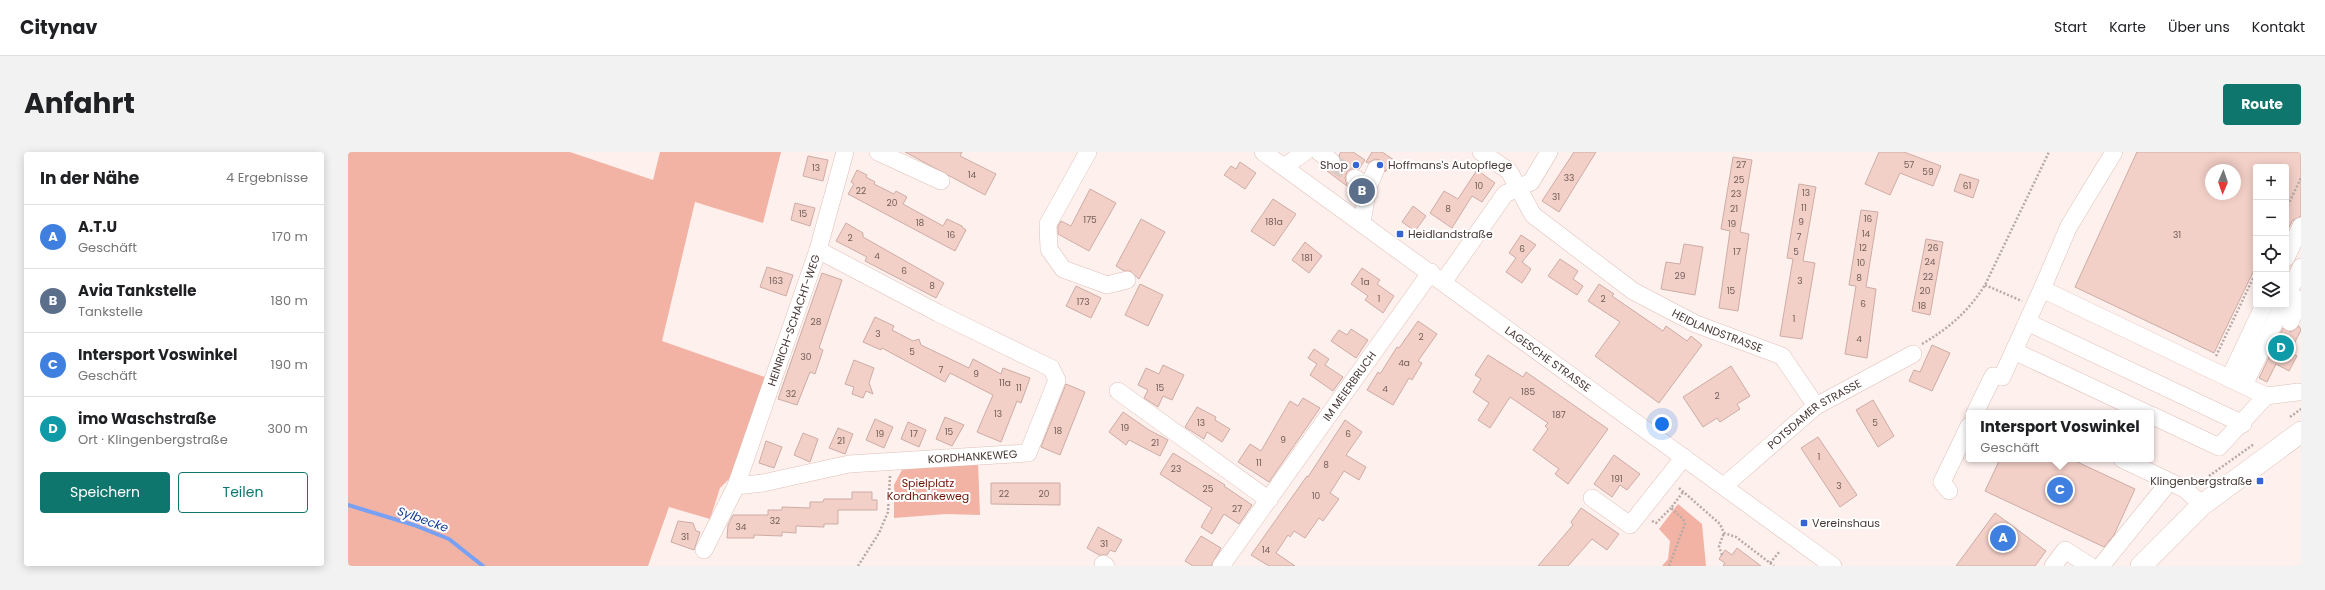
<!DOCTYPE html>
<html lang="de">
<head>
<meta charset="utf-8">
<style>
  :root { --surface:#fff; --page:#f2f2f2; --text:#202124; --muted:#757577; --line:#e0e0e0; --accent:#0f766e }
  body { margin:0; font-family:Poppins,sans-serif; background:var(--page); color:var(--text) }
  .controls { position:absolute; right:12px; top:12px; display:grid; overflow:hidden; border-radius:4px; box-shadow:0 2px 10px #0003 }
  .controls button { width:36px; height:36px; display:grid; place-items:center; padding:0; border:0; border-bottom:1px solid var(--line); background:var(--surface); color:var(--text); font:20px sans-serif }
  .compass { position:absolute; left:1857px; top:12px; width:36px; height:36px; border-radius:50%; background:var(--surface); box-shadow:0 2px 10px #0003; rotate:182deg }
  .you { position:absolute; left:1314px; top:272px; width:14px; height:14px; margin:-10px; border:3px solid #fff; border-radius:50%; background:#1a73e8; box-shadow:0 0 0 6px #1a73e833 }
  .badge { display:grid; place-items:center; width:26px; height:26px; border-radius:50%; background:var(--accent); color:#fff; font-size:13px; font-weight:700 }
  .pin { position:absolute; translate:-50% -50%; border:2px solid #fff; box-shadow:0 1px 4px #0006 }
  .popup { position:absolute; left:1618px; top:258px; width:188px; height:52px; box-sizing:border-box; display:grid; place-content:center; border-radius:4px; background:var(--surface); filter:drop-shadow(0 1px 3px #0005); font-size:13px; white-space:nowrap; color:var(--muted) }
  .popup b { font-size:15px; color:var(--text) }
  .popup::after { content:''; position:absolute; left:50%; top:100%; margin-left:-8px; border:8px solid transparent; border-top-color:var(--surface) }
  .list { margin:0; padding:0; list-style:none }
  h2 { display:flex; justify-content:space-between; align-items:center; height:52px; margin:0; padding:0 16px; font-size:17px }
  h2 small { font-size:13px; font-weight:400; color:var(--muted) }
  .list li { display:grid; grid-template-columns:26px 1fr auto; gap:12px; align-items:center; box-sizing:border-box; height:64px; padding:0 16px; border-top:1px solid var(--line) }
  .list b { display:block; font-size:15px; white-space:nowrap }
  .list p { margin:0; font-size:13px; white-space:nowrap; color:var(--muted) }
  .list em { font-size:13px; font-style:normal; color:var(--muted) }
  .actions { display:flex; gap:8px; padding:12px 16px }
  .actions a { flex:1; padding:9px 0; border:1px solid var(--accent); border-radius:4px; text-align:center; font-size:14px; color:var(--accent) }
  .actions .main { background:var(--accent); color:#fff }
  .icon { flex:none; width:22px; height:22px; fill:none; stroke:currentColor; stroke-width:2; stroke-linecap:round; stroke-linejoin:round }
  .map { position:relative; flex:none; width:1953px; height:414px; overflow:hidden; border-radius:4px }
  header { display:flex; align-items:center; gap:24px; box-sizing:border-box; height:56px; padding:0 20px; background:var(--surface); border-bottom:1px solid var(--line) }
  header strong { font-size:19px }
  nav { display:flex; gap:22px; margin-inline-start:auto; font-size:14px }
  .intro { display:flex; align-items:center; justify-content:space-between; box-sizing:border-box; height:96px; padding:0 24px }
  h1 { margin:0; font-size:28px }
  .button { padding:10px 18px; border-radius:4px; background:var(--accent); color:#fff; font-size:14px; font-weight:700 }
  main { display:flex; gap:24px; padding:0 24px }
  aside { flex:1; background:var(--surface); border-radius:4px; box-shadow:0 2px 10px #0003 }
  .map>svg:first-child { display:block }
</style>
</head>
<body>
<header>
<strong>Citynav</strong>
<nav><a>Start</a><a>Karte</a><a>Über uns</a><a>Kontakt</a></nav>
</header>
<div class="intro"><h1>Anfahrt</h1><a class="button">Route</a></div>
<main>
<aside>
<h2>In der Nähe<small>4 Ergebnisse</small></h2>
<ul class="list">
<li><span class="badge" style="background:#3f7fe0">A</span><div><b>A.T.U</b><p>Geschäft</p></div><em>170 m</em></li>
<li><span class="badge" style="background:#5c6f8a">B</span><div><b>Avia Tankstelle</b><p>Tankstelle</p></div><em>180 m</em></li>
<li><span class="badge" style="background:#3f7fe0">C</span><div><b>Intersport Voswinkel</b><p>Geschäft</p></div><em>190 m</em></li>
<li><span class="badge" style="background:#0f9aa8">D</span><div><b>imo Waschstraße</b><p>Ort · Klingenbergstraße</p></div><em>300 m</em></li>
</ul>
<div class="actions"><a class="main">Speichern</a><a>Teilen</a></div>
</aside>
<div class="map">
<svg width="1953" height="414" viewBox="0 0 1953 414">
  <rect width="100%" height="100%" fill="#fef0ed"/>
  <path fill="#f2b3a5" d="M0 0H222L305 28 312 0H433L415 71 347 50 314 189 417 225 382 326 372 336 362 367 321 355 300 414H0Z
    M630 310 632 363 598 362 546 366V333L556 314Z
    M1330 352 1354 372 1358 414H1314L1320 407 1322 389 1311 377Z"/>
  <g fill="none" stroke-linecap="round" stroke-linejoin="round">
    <path stroke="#79a1f3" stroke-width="4" d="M0 353 66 373 101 387 135 414"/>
  </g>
  <path fill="#f2cfc7" stroke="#cdaca5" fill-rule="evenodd" d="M557 0H614L612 4 648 22 637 43Z
    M993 0H1005L1017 8 1011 17H1003L999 20 997 26 999 34 979 19 987 18 991 15 993 10 991 3Z
    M1024 0H1034L1046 8 1037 20 1036 11 1032 8 1027 7 1020 11 1018 10Z
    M1226 0H1248L1211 60 1194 49Z
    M1531 0H1556L1593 14 1585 34 1552 21 1542 43 1517 32Z
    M1789 0H1953V64L1944 69 1938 82V15H1908V114L1866 201 1727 135ZM1863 18H1887V42H1863Z
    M460 4 480 8 475 29 455 24Z
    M1385 5 1404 8 1392 80 1401 82 1390 159 1371 156 1382 79 1373 77Z
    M892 10 908 21 897 37 876 23 883 14 888 17Z
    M509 18 519 23 518 25 527 30 526 32 546 42 548 39 559 45 555 52 595 74 599 67 614 74V75L618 78 607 99 500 42 506 32 503 30Z
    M1129 18 1147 31 1134 50 1124 44 1104 76 1082 61 1096 39 1110 47Z
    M1612 22 1631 28 1625 46 1606 39Z
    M1451 32 1468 35 1455 109 1467 111 1454 187 1432 184 1445 107 1439 106Z
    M742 37 768 51 741 99 710 82V74L713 69 723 74Z
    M925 47 948 62 926 94 903 79Z
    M447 51 467 56 462 74 443 68Z
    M1065 54 1078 64 1067 79 1054 70Z
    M1513 58 1530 60 1518 135 1528 137 1519 206 1497 202 1508 134 1501 133Z
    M793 67 817 80 791 127 782 119H776L768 114Z
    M498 71 515 81V85L596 131 588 146 517 109 519 105 488 89Z
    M1173 83 1188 93 1174 110 1183 117 1174 131 1158 120 1168 106 1161 101Z
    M1578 87 1595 90 1582 163 1564 159Z
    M957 90 974 104 961 121 944 108Z
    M1336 92 1355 95 1347 143 1313 137 1318 110 1332 112Z
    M1212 107 1230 119 1225 127 1235 134 1229 143 1200 124Z
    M419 115 445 123 438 144 412 135Z
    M1014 116 1032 128 1029 132 1046 144 1035 161 1017 148 1020 144 1003 132Z
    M474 121 494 128 471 196 475 198 467 222 462 220 449 253 430 247Z
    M792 132 815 143 800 174 777 163Z
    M1251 132 1266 142 1264 144 1315 179 1318 174 1339 189 1343 184 1354 193 1311 251 1247 204 1272 170 1240 149Z
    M728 134 753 146 743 166 718 154Z
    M527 165 546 174 544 178 565 189 571 187 573 193 621 216 625 207 653 222 655 216 682 226 673 251 669 249 653 290 629 280 645 243 602 221 597 230 534 196 533 198 515 190Z
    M1070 169 1089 182 1070 209 1074 211 1064 228 1061 226 1045 253 1019 238 1030 220 1032 222 1049 195 1051 196Z
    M1951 174 1953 178 1942 200 1949 204 1941 219 1928 212 1919 230 1911 226 1935 176 1943 180Z
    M1003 177 1020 188 1008 206 983 189 991 178 999 183Z
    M1584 193 1602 201 1584 239 1561 229 1566 218 1572 220Z
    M966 197 981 207 977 213 995 225 985 239 962 223 969 212 960 206Z
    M1140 203 1175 225 1178 220 1260 277 1220 332 1207 322 1211 317 1185 298 1200 277 1197 274 1200 271 1162 245 1142 276 1130 268 1141 251 1125 240 1133 227 1127 223Z
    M506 208 526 216 521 231 525 242 518 239 515 246 504 242 506 235 497 232Z
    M815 213 836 223 824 248 815 244 810 255 796 246 800 238 790 233 798 216 811 222Z
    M1383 214 1402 244 1389 252 1392 257 1372 270 1369 266 1355 275 1335 245Z
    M718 232 737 240 712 303 693 295Z
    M955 246 972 256 921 330 890 310 902 292 913 299 942 249 950 254Z
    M1525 248 1546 284 1530 295 1508 258Z
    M849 255 868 265 867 268 882 277 874 290 859 280 856 287 837 275Z
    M775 260 801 278 820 288 812 304 781 288 778 293 761 280Z
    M597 265 616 273 604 294 588 287Z
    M527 267 545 275 536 296 518 288Z
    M997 268 1014 280 998 303 1018 315 1011 328 996 319 982 341 991 347 975 369 971 366 957 386 946 379 942 385 940 383 928 401 947 414H921L903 403 959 324 960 325Z
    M560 270 578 278 571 295 553 287Z
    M490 276 505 282 497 302 481 296Z
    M455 281 470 287 462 310 446 303Z
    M1470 285 1509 343 1492 355 1453 296Z
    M418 289 434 295 426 316 411 311Z
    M825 301 877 333 876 334 904 353 891 372 876 362 864 382 853 375 864 356 812 322Z
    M1266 303 1292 322 1279 338 1272 333 1264 345 1246 332Z
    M1652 307H1723L1787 337 1766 383 1756 395 1637 339Z
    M643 331H712V353L643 352Z
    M504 340H524V348H529V358H490V372H476V375L448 374V381L434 380V384L406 383V386H379L380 373 385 363H420V358H434V355L462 356V350H475L476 347H504Z
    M1233 356 1271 382 1259 398 1244 387 1220 414H1190L1225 373 1223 370Z
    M1647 361 1698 399 1687 414H1608Z
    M330 369 345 371 348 379 352 380 346 398 323 390Z
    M750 375 774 388 767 400 762 398 759 403H751L739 396Z
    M853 384 873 396 863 414H845L837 409Z
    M1389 396 1413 414H1375L1377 411 1371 407 1377 398 1384 403Z"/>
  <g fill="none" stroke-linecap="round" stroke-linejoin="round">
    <path stroke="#d9cbc8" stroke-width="17" stroke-dasharray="17 8" stroke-linecap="butt" d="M983 9 1007 26"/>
    <g stroke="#e0bfb7" stroke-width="18">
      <g id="minor">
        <path d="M530 0 593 29"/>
        <path d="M740 0 700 72 701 97 715 117 759 133 779 128"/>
        <path id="s1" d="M915 0 1485 414"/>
        <path d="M971 0 983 9"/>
        <path id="s2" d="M1133 0 1161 19 1185 63 1285 139 1348 172 1434 204 1468 254"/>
        <path d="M936 15 957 0"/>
        <path d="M1007 26 1020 35 1014 70"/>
        <path d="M1020 35 1028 17"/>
        <path d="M1938 106 1953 74"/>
        <path d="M1096 129 1157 42 1183 30 1201 0"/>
        <path d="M1694 137 1721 74 1766 0"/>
        <path d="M1938 146 1953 115"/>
        <path d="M1679 170 1895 272"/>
        <path d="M1942 170 1953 147"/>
        <path d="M1666 199 1798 261"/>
        <path d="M1882 225 1916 153"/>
        <path d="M1896 233 1935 153"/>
        <path d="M770 239 921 348"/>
        <path d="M1627 261 1645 224 1654 225 1694 137 1918 244 1950 240"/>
        <path d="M1803 263 1871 295 1918 244"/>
        <path d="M1774 307 1837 337 1854 353"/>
        <path id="s3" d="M388 334 415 331 501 312 680 301 709 228 703 216 590 161 470 98"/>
        <path id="s4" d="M1376 334 1468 254 1565 202"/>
        <path d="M1601 339 1594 330 1621 274"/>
        <path d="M1244 346 1282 373 1336 305"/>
        <path id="s5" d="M356 398 388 334 470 98 497 0"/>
        <path d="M755 412 758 414"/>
        <path id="s6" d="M873 414 1083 120"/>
        <path d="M1705 414 1717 398 1742 414"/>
        <path d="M1753 414 1821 330"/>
      </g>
    </g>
    <g stroke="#e0bfb7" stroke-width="22">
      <path id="major" d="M1793 414 1854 353 1953 280"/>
    </g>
    <path stroke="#b7a9a6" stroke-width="2.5" stroke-dasharray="2 2" stroke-linecap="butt" d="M1938 57 1953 26
      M1637 133 1674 149
      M1574 192C1601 176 1620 160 1637 133L1701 0
      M1868 204 1908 120
      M1942 265 1953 257
      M1728 310 1729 307
      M1861 324 1906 292
      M1331 336 1372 372 1376 381 1388 385 1426 414
      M1304 369 1308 371 1323 356
      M1374 403 1371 394 1376 381
      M1422 411 1432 399
      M510 414 531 381 540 360 542 324
      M1321 414 1337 372 1335 367 1323 356 1335 340"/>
    <use href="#minor" stroke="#fff" stroke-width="17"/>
    <use href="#major" stroke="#fff" stroke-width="21"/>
  </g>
  <g fill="#3565d5" stroke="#fff" stroke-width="1.5">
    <circle cx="1008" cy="13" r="4"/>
    <circle cx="1032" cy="13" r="4"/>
    <rect x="1048" y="78" width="8" height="8" rx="2"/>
    <rect x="1908" y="325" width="8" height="8" rx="2"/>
    <rect x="1452" y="367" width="8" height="8" rx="2"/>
  </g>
  <g text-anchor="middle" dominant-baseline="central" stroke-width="4" stroke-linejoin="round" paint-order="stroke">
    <g font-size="9" fill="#725e5a">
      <text x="1393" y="13">27</text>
      <text x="1561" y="13">57</text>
      <text x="468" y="16">13</text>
      <text x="1580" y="20">59</text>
      <text x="624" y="23">14</text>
      <text x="1221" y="26">33</text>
      <text x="1391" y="28">25</text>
      <text x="1131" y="34">10</text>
      <text x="1619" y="34">61</text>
      <text x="513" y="39">22</text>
      <text x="1458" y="41">13</text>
      <text x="1388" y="42">23</text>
      <text x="1208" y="45">31</text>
      <text x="544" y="51">20</text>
      <text x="1456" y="56">11</text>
      <text x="1100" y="57">8</text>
      <text x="1386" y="57">21</text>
      <text x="455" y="62">15</text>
      <text x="1520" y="67">16</text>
      <text x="742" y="68">175</text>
      <text x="926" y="70">181a</text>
      <text x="1453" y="70">9</text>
      <text x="572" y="71">18</text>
      <text x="1384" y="72">19</text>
      <text x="1518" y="82">14</text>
      <text x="603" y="83">16</text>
      <text x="1829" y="83">31</text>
      <text x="1451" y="85">7</text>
      <text x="502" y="86">2</text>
      <text x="1515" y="96">12</text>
      <text x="1585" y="96">26</text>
      <text x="1174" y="97">6</text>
      <text x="1389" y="100">17</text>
      <text x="1448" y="100">5</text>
      <text x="529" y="104">4</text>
      <text x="959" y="106">181</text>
      <text x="1582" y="110">24</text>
      <text x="1513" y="111">10</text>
      <text x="556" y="119">6</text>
      <text x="1332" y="124">29</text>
      <text x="1580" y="125">22</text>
      <text x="1511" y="126">8</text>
      <text x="428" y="129">163</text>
      <text x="1452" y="129">3</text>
      <text x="1017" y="130">1a</text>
      <text x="584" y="134">8</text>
      <text x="1383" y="139">15</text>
      <text x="1577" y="139">20</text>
      <text x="1031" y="147">1</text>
      <text x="1255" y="147">2</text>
      <text x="735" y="150">173</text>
      <text x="1515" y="152">6</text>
      <text x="1574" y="154">18</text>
      <text x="1446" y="167">1</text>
      <text x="468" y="170">28</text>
      <text x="530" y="182">3</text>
      <text x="1073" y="185">2</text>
      <text x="1511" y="187">4</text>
      <text x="564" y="200">5</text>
      <text x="458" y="205">30</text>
      <text x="1056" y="211">4a</text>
      <text x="593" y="218">7</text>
      <text x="628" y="222">9</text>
      <text x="657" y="231">11a</text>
      <text x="671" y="236">11</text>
      <text x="812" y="236">15</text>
      <text x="1037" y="237">4</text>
      <text x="1180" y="240">185</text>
      <text x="443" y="242">32</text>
      <text x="1369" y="244">2</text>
      <text x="650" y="262">13</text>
      <text x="1211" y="263">187</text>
      <text x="853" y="271">13</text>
      <text x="1527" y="271">5</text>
      <text x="777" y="276">19</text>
      <text x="710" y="279">18</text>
      <text x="601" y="280">15</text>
      <text x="532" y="282">19</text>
      <text x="566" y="282">17</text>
      <text x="1000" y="282">6</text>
      <text x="935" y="288">9</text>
      <text x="493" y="289">21</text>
      <text x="807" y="291">21</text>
      <text x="1471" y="305">1</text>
      <text x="911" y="311">11</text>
      <text x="978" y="313">8</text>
      <text x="828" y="317">23</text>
      <text x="1269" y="327">191</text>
      <text x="1491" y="334">3</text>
      <text x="860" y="337">25</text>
      <text x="656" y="342">22</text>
      <text x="696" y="342">20</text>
      <text x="968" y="344">10</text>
      <text x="889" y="357">27</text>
      <text x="427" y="369">32</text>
      <text x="393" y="375">34</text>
      <text x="337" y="385">31</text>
      <text x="756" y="392">31</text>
      <text x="918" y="398">14</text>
    </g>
    <g font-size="11" fill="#473936" stroke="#fff" text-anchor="start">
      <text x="1000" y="13" text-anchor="end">Shop</text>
      <text x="1040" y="13">Hoffmans's Autopflege</text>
      <text x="1060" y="82">Heidlandstraße</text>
      <text x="1904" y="329" text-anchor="end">Klingenbergstraße</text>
      <text x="1464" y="371">Vereinshaus</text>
    </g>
    <g font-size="11" fill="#473936" stroke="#fff">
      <text stroke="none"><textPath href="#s5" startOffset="247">HEINRICH-SCHACHT-WEG</textPath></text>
      <text stroke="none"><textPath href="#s2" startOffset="303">HEIDLANDSTRASSE</textPath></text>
      <text stroke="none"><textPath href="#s1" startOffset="352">LAGESCHE STRASSE</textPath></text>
      <text stroke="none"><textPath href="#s6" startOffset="221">IM MEIERBRUCH</textPath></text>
      <text stroke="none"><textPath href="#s4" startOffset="116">POTSDAMER STRASSE</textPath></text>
      <text stroke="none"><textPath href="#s3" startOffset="239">KORDHANKEWEG</textPath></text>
    </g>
    <g font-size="11" fill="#6d1302" stroke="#fff">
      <text x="580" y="331">Spielplatz<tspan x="580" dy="13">Kordhankeweg</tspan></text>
    </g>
    <g font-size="12" font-style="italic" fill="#183f9c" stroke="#fff">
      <text transform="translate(75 367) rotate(20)">Sylbecke</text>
    </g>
  </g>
</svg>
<div class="controls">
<button>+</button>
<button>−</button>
<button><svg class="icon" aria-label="locate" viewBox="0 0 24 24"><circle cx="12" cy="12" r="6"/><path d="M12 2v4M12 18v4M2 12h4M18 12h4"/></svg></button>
<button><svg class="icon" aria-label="layers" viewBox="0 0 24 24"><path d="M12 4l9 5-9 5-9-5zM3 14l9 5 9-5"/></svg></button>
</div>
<svg class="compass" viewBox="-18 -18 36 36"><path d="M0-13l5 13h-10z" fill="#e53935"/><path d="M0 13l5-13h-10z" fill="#757577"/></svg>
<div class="you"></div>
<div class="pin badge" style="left:1655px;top:386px;background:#3f7fe0">A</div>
<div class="pin badge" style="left:1014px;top:39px;background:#5c6f8a">B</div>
<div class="pin badge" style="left:1712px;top:338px;background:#3f7fe0">C</div>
<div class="popup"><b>Intersport Voswinkel</b>Geschäft</div>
<div class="pin badge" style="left:1933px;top:196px;background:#0f9aa8">D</div>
</div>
</main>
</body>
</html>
